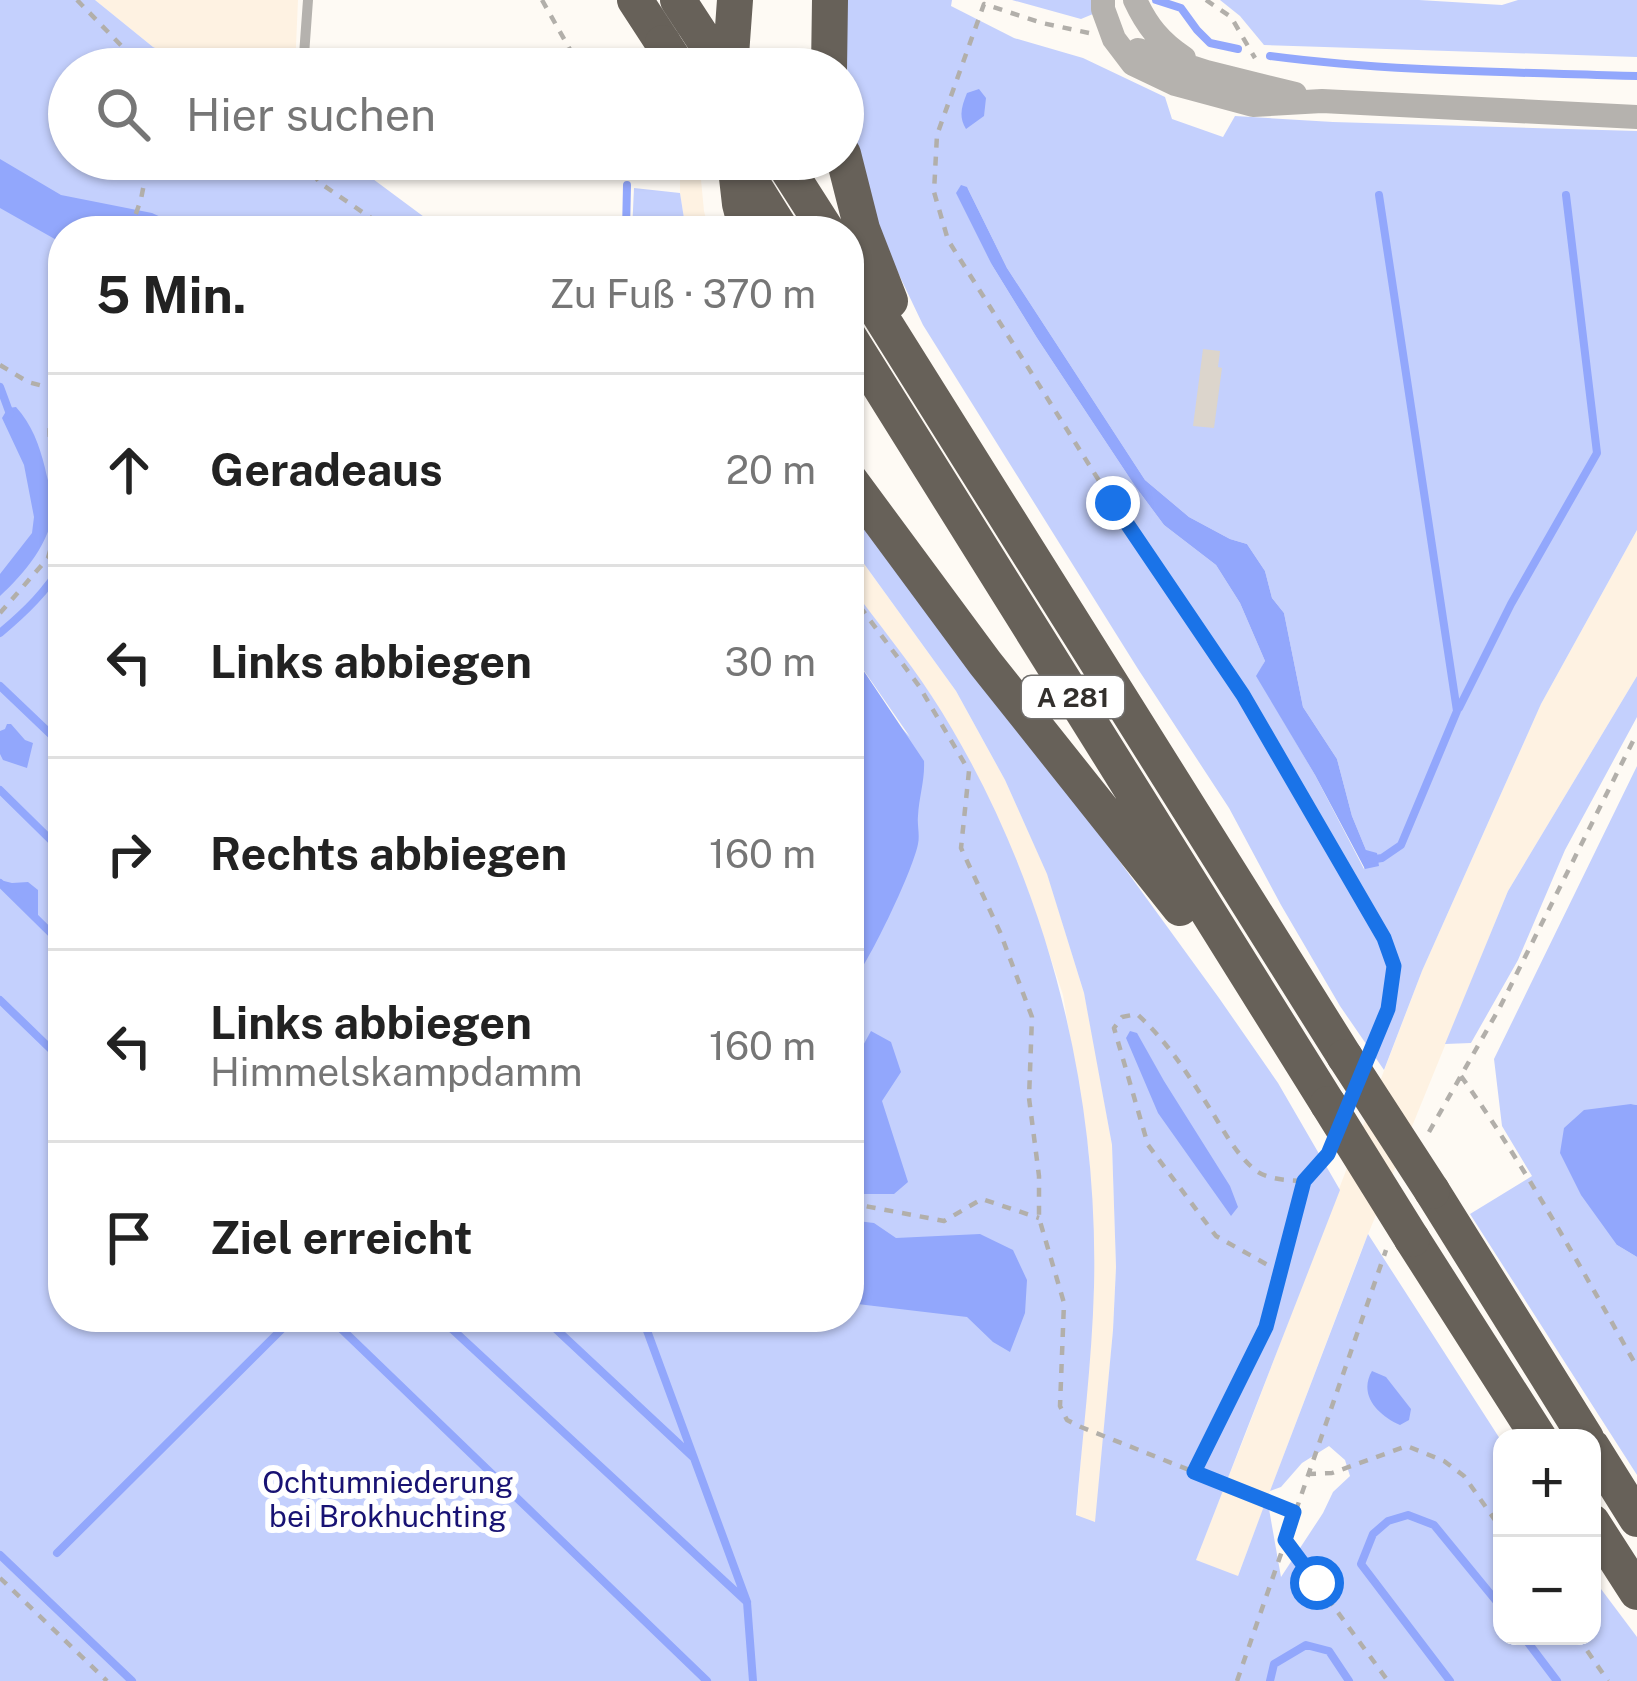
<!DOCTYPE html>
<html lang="de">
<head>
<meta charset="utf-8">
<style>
  :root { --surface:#fff; --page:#f2f2f2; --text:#222; --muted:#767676; --line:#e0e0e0 }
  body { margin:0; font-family:"Public Sans",sans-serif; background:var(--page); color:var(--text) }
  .controls { position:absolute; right:36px; bottom:36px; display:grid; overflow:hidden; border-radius:24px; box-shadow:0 3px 9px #0004 }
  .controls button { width:108px; height:108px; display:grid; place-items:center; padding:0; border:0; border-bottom:3px solid var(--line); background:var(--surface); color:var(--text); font:60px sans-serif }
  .stop { position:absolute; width:36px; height:36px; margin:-27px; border:9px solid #1a73e8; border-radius:50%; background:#fff }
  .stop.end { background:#1a73e8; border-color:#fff; box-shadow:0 3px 12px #0008 }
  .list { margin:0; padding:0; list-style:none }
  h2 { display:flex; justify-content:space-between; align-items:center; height:156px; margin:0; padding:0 48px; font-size:51px }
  h2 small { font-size:39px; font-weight:400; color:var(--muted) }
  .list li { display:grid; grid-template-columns:78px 1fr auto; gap:36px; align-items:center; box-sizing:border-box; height:192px; padding:0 48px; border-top:3px solid var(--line) }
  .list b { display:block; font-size:45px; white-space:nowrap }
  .list p { margin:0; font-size:39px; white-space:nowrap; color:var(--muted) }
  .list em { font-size:39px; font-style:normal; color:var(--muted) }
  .icon { flex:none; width:66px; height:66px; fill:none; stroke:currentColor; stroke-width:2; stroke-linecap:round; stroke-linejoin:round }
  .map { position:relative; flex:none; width:1637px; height:1681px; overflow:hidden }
  .search { position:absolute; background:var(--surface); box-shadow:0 3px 9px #0004; left:48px; top:48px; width:816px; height:132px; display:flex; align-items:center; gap:30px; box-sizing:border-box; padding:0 42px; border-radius:66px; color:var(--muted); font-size:45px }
  .panel { position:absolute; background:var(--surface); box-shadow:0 3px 9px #0004; left:48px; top:216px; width:816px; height:1116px; border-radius:48px }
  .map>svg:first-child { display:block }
</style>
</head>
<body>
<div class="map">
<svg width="1637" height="1681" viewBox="0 0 1637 1681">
  <rect width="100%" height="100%" fill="#fefaf4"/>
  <path fill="#fef2e2" d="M95 0H298L295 69H201L153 47Z
    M680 159H699L704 211 709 231H686L680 193Z
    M1637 530V676L1508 891 1360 1254 1198 1681H1147L1246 1433 1422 971 1541 704Z
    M849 543 956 691 1005 780 1047 873 1084 993 1095 1049 1112 1145 1116 1267 1113 1330 1087 1618 1067 1639 1094 1286 1089 1153 1063 995 1029 893 979 779 931 695 849 584Z"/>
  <path fill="#c4d0fd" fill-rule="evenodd" d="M0 0H95L153 47 201 69H69V159H346L443 231H63V1317H849V673L910 737 849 649V584C876 621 906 657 931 695 1043 867 1099 1082 1094 1287 1092 1363 1082 1439 1076 1515L1095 1522 1113 1330 1116 1267 1112 1145 1084 993 1047 874 1005 780 956 691 849 543V504L1046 760 1219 998 1278 1083 1340 1190 1196 1560 1238 1576 1264 1506 1269 1509 1281 1577 1323 1513 1333 1492 1350 1476 1345 1460 1329 1446 1302 1463 1281 1487 1270 1491 1368 1234 1502 1442V1636H1592V1577L1637 1637V1681H0Z
    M845 0H952L951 6 1014 38 1083 58 1165 97 1172 119 1223 137 1235 116 1333 122 1637 131V530L1541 704 1422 971 1384 1070 1340 1006 1281 905 1229 808 1138 669 923 325 881 237 860 171 848 98ZM967 187 1007 268 1145 480 1189 517 1230 539 1247 544 1265 571 1272 598 1284 613 1303 707 1337 759 1352 816 1366 850 1364 869 1315 775 1257 676 1265 661 1240 603 1216 565 1164 525 1135 486 1037 338 992 265Z
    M1012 0H1091L1093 14 1081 19Z
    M1220 0H1419L1502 5 1518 0H1637V57L1264 45 1240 16Z
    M634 188 680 193 686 231H632Z
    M1637 676V717L1565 850 1518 960 1471 1043 1445 1044 1508 891Z
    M1637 766V1105L1631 1104 1617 1245 1637 1257V1475L1470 1214 1532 1176 1502 1126 1494 1059Z"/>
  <path fill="#92a7fc" d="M979 89 986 98 984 116 966 129C958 116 962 106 967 93Z
    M0 159 61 195 152 213 191 231H63V242H60L0 208Z
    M961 185 967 187 1007 268 1145 480 1189 517 1230 539 1247 544 1265 571 1272 598 1284 613 1303 707 1337 759 1352 816 1366 850 1377 853 1379 866 1365 869 1315 775 1256 676 1265 661 1240 603 1216 565 1164 525 1135 486 1037 338 992 265 956 193Z
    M16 407C32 425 39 444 45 468 47 479 53 494 53 506 53 540 24 574 0 596V574L32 533 34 517 24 465 2 418 8 408Z
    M849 649 924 761C925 780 919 797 918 816 917 825 920 835 918 844 912 873 868 965 849 987V876L854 868 863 817 849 757Z
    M7 724H11L25 740 33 743 27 768 3 760 0 754V731L5 729Z
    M0 880 12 883 28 882 38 890V920L0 883Z
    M871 1031 891 1042 901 1072 882 1101 908 1182 894 1194H849V1071Z
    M1130 1031 1137 1033 1164 1081 1230 1186 1238 1207 1231 1216 1158 1113 1126 1038Z
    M1631 1104 1637 1105V1257L1617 1245 1581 1195 1560 1153 1564 1128 1584 1110Z
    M849 1220 874 1223 896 1238 980 1234 1013 1250 1027 1280 1025 1313 1010 1352 993 1342 967 1317 849 1303Z
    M1372 1371 1386 1377 1411 1409 1409 1420 1400 1425C1378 1415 1358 1395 1372 1371Z"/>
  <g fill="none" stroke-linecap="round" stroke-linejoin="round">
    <path stroke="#92a7fc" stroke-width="8" d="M1156 0 1181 8 1197 30 1210 43 1238 49
      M1270 56C1392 72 1514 72 1637 76
      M626 231 627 185
      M0 387 10 414
      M0 633C25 612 47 591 63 563
      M0 686 63 746
      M1459 708 1511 604 1597 453 1566 195
      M0 790 63 852
      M1369 860 1382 858 1401 845 1457 711 1379 195
      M0 883 63 945
      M0 1000 63 1061
      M329 1317 707 1681
      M439 1317 747 1602
      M543 1317 693 1457
      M642 1317 747 1602 753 1681
      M57 1553 294 1317
      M0 1555 132 1681
      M1523 1636 1557 1681
      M1270 1681 1274 1664 1306 1645 1329 1651 1349 1681
      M1450 1681 1361 1564 1373 1534 1388 1521 1408 1515 1434 1525 1502 1608"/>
  </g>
  <path fill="#dcd5cc" d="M1203 349 1220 351 1218 367 1222 368 1214 428 1193 426Z"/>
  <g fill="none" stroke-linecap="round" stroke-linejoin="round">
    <path stroke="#b2afaa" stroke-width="4.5" stroke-dasharray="9 9" stroke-linecap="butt" d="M77 0 144 69
      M542 0 581 69
      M1206 0 1231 17 1255 58
      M1089 33 1042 23 984 4 937 135 934 192 948 240 1113 503 1243 695 1384 938 1394 966 1387 1009 1374 1045
      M302 159 320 183 390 231
      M130 231 141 199 149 159
      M0 365 28 382 55 389
      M63 376C41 422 50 454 63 500
      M849 592 919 686 969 771 961 848 1000 932 1032 1017 1029 1098 1039 1176V1218L1064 1303 1060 1406 1067 1420 1081 1427 1295 1512
      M0 613 48 558 63 504
      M1461 1076C1527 1169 1581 1268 1637 1367
      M1429 1132 1500 1007 1637 733
      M849 1203 944 1221 982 1199 1039 1218
      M1282 1273 1216 1236 1148 1145 1114 1028 1122 1017 1137 1014C1168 1042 1189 1076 1212 1112 1224 1131 1238 1158 1258 1172 1271 1180 1288 1180 1303 1181
      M1194 1472 1266 1327 1282 1273 1303 1181 1327 1154
      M1307 1474 1332 1473 1407 1446 1444 1461 1464 1476 1502 1530
      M1285 1540 1388 1681
      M0 1578 107 1681
      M1577 1636 1608 1681
      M1237 1681 1386 1250"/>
    <path stroke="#b5b2ae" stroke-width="10" d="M303 69 308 0"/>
    <path stroke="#b5b2ae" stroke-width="24" d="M1103 0V9L1114 39 1133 64 1175 84 1253 105 1322 101 1637 117
      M1135 0C1147 26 1160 42 1184 58
      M1138 50 1206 72 1295 94"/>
    <path stroke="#676159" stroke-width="36" d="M635 0 663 43
      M678 0 723 69
      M730 69 735 0
      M829 69 830 0
      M843 154 862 229 890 301
      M737 159 782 231
      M781 159 827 231
      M736 169 740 204 747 231
      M849 266 1345 1057
      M849 337 1328 1104
      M849 479 985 663 1180 908
      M1432 1191 1586 1438
      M1412 1239 1539 1438
      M1592 1447 1637 1519
      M1592 1522 1637 1592"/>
    <path stroke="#676159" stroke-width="36" d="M663 43 680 69
      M1345 1057 1432 1191
      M1328 1104 1412 1239"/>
  </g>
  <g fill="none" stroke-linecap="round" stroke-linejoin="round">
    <path stroke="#1a73e8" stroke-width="15" d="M1113 503 1243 695 1384 938 1394 966 1388 1009 1328 1154 1304 1181 1266 1327 1194 1472 1294 1512 1285 1540 1317 1583"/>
  </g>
  <g text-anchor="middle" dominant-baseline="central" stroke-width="12" stroke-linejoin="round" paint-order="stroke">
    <rect fill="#fff" stroke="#706e6c" stroke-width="3" x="1022" y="676" width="102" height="42" rx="9"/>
    <g font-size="27" font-weight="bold" fill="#33302d">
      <text x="1073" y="697">A 281</text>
    </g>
    <g font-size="30" fill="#181273" stroke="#fff">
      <text x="388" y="1482">Ochtumniederung<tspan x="388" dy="34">bei Brokhuchting</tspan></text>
    </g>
  </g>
</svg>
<div class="controls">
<button>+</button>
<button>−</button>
</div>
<div class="stop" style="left:1317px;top:1583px"></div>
<div class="stop end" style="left:1113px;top:503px"></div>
<div class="search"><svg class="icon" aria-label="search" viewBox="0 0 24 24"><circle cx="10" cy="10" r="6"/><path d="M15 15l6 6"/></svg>Hier suchen</div>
<section class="panel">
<h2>5 Min.<small>Zu Fuß · 370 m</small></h2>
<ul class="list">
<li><svg class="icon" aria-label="ahead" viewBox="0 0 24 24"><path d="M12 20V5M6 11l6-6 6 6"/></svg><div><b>Geradeaus</b></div><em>20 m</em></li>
<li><svg class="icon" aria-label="left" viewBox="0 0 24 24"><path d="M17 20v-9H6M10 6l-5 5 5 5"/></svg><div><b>Links abbiegen</b></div><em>30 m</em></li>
<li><svg class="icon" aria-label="right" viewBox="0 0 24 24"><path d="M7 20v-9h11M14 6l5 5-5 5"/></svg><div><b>Rechts abbiegen</b></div><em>160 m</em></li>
<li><svg class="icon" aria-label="left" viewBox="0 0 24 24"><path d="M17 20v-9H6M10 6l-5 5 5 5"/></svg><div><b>Links abbiegen</b><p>Himmelskampdamm</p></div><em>160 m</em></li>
<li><svg class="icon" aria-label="arrive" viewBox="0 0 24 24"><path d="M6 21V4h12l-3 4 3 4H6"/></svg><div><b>Ziel erreicht</b></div></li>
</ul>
</section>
</div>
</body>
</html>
